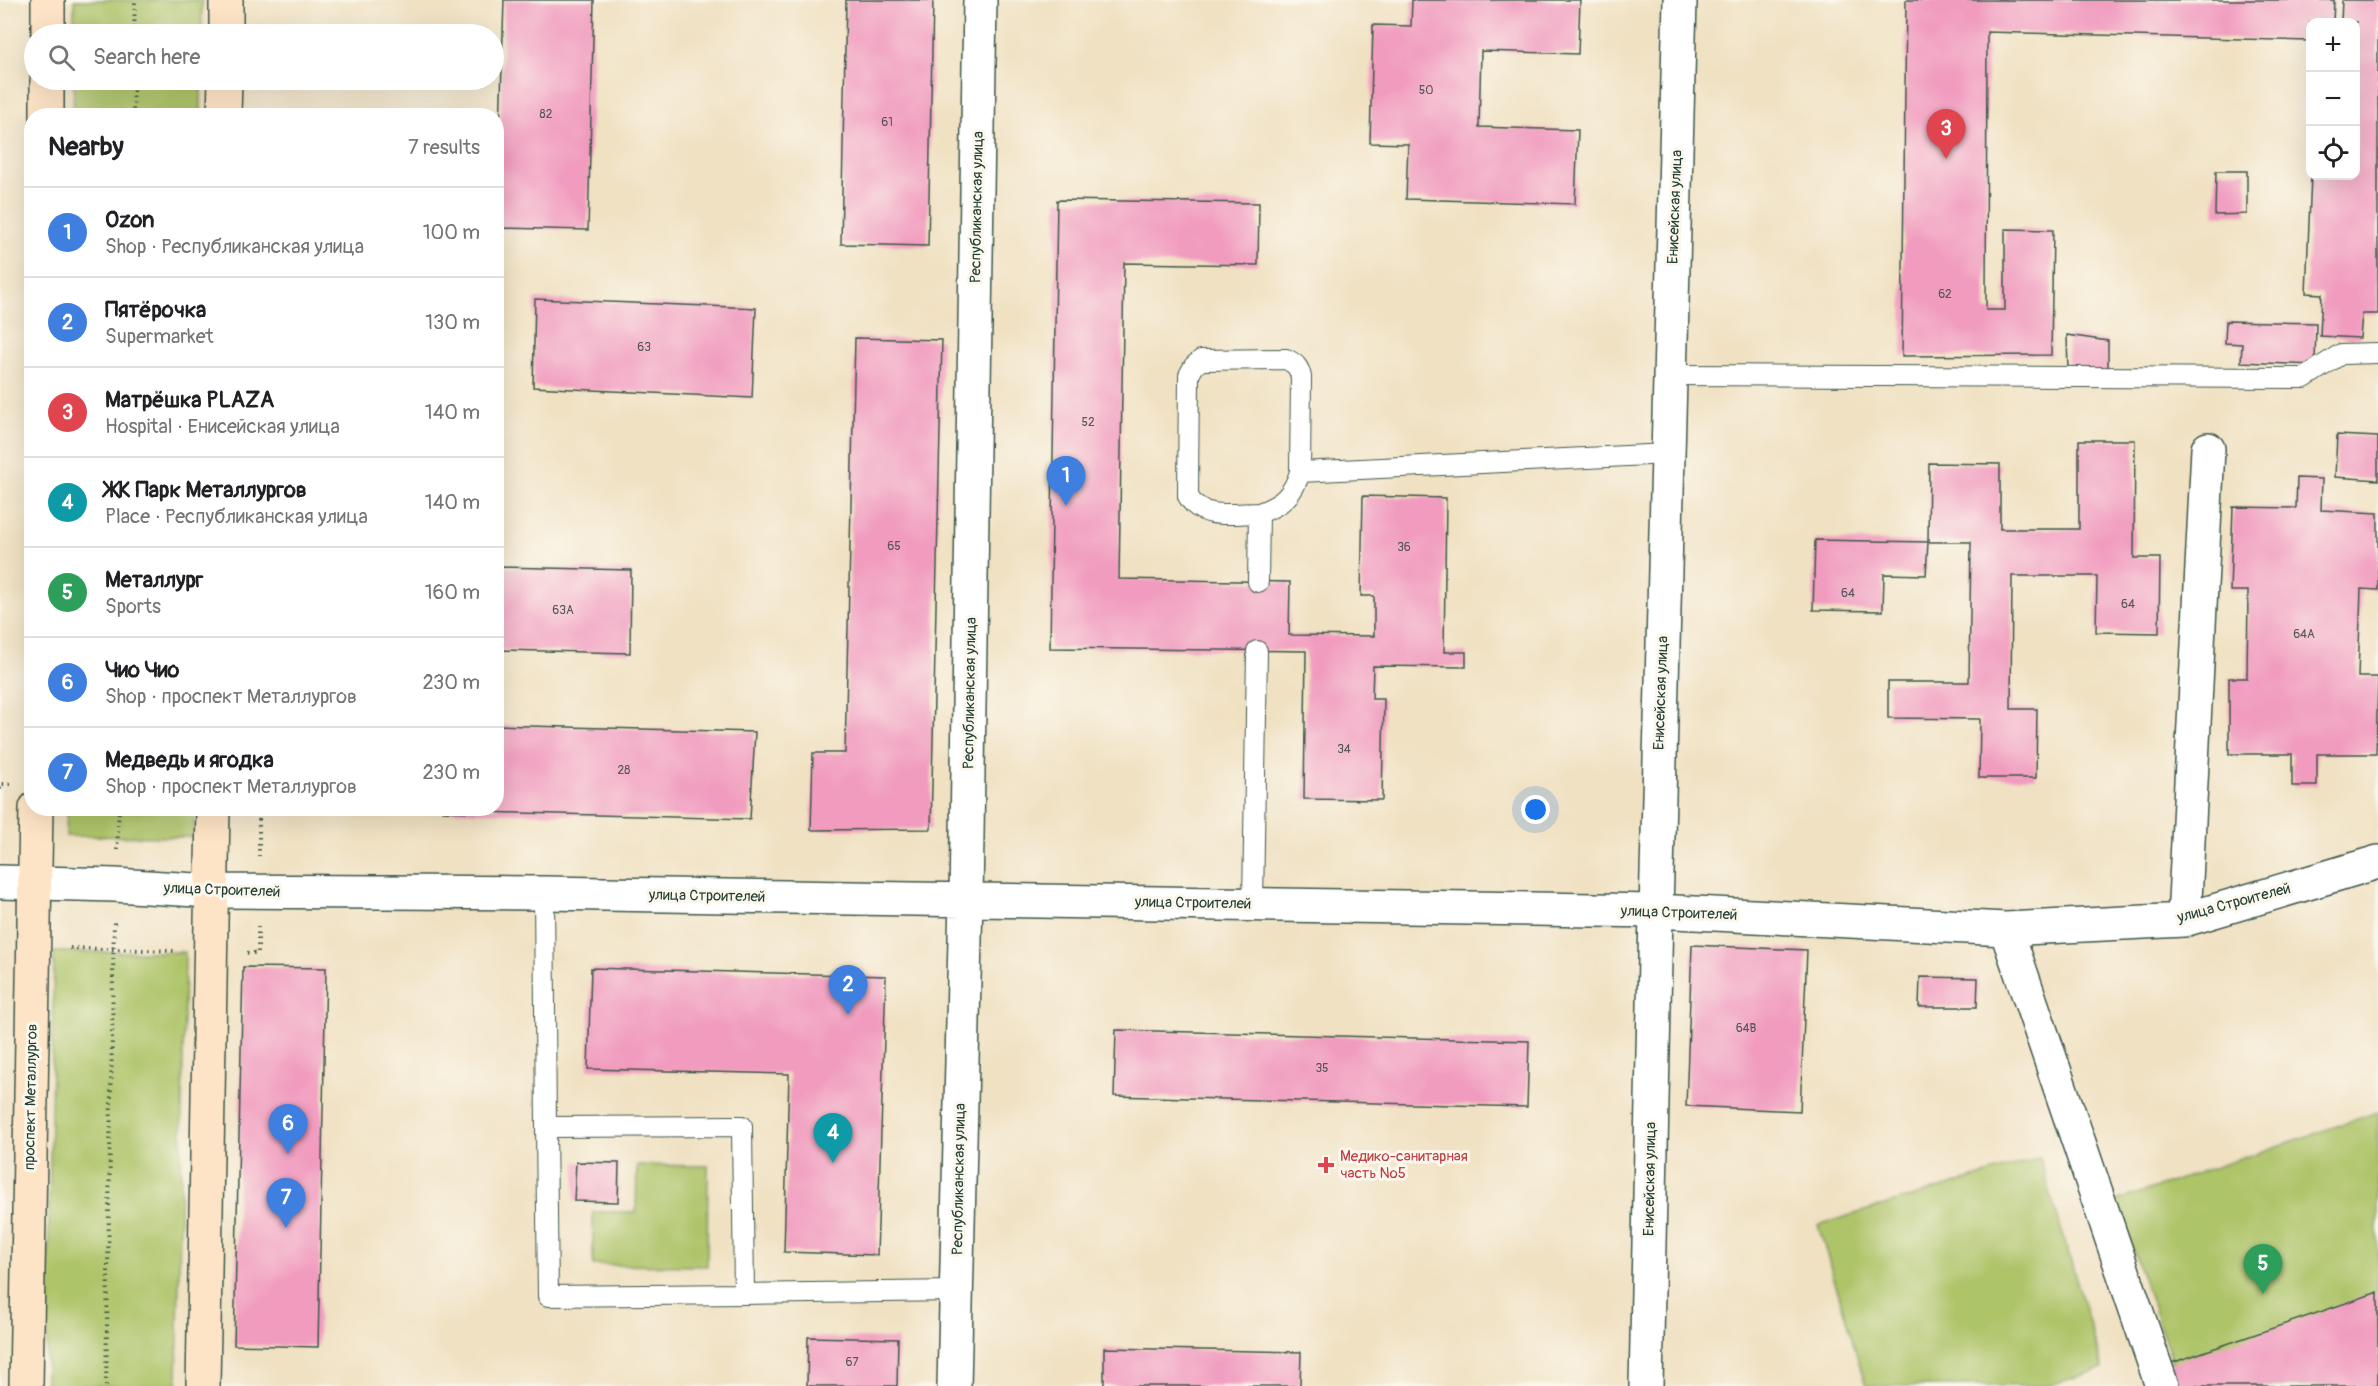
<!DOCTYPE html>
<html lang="en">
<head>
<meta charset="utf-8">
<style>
  :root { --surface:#fff; --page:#f6f6f6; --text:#202124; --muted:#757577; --line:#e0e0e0; --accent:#db2777 }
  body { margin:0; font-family:Pangolin,sans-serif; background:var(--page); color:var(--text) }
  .controls { position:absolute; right:18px; top:18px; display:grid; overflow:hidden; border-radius:12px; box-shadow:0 6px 24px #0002 }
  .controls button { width:54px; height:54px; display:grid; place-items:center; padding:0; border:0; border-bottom:2px solid var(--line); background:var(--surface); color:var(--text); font:30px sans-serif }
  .you { position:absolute; left:1536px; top:810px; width:21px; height:21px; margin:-15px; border:4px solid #fff; border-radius:50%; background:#1a73e8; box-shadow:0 0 0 9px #1a73e833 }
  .badge { display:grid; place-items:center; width:39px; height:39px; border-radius:50%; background:var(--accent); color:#fff; font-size:20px; font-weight:700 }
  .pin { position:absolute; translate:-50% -50px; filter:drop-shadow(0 2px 3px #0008) }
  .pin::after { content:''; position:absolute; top:32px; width:21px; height:18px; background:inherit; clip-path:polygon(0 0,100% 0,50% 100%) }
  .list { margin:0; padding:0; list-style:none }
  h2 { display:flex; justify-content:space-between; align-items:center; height:78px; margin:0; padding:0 24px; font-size:26px }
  h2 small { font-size:20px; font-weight:400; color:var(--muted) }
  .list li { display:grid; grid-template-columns:39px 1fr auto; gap:18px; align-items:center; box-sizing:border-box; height:90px; padding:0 24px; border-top:2px solid var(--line) }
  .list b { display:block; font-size:22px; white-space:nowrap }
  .list p { margin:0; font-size:20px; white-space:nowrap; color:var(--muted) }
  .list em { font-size:20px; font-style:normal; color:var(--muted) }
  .icon { flex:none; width:33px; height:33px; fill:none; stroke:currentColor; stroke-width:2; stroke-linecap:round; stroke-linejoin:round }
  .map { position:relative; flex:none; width:2378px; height:1386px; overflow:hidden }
  .search { position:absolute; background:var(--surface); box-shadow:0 6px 24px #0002; left:24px; top:24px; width:480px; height:66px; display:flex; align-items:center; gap:15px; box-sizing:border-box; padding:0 21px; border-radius:33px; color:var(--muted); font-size:22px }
  .panel { position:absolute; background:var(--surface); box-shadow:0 6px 24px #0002; left:24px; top:108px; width:480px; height:708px; border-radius:24px }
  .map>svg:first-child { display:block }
</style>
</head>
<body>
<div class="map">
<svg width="2378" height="1386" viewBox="0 0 2378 1386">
  <rect width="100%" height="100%" fill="#fbf7ec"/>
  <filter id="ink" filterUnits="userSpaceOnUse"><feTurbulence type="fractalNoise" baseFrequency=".0167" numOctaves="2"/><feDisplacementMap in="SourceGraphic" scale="12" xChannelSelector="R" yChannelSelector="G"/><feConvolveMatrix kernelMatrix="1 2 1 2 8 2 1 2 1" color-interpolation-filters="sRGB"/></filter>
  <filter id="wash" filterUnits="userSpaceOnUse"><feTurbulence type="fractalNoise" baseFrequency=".008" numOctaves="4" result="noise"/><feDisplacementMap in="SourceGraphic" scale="24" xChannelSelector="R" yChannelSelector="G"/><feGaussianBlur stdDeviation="1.35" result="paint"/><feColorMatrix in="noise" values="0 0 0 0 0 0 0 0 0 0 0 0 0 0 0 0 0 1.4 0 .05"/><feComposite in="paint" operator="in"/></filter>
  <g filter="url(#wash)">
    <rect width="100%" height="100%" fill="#f0e1c2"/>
    <path fill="#aec469" stroke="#66804e" stroke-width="1.5" d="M74 0H202V34H74Z
      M74 80H201V115H73Z
      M67 809H194V837L66 836Z
      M54 952H185L177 1386H46Z
      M2378 1112V1386H2181L2116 1201Z
      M2040 1158 2103 1369 2047 1386H1866L1818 1225Z
      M637 1165 708 1166 707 1266 593 1265V1212H636Z"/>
    <g id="blocks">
      <path fill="#f19cbf" d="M504 0H594L588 230 497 228Z
        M846 0H933L928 246 841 244Z
        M1412 0H1580L1578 54 1481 51 1479 127 1578 130 1575 204 1406 199 1408 144 1370 143 1373 25 1411 26Z
        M1906 0H2334L2333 22H2310V41L1987 32 1986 310H2005V229L2053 230 2051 355 1902 356Z
        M2342 0H2378V314H2362L2360 338 2320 336 2322 294 2306 293 2311 176H2356V22H2341Z
        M2216 171H2247V214L2215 215Z
        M1057 200 1259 203 1258 265 1124 263 1119 579 1290 582 1289 635 1374 636V596H1361L1363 496 1446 498 1444 652H1466V667L1373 666 1372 699H1384L1382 800 1304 799 1306 651 1050 648Z
        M535 299 756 308 752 398 533 387Z
        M2226 321 2316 323 2315 365 2241 362 2242 344 2225 343Z
        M2067 335 2108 341V376L2068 371Z
        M855 338 942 340 931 829 811 830 813 753H845Z
        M2337 435 2378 437V480L2335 477Z
        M2079 440H2135L2134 558H2160L2159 633 2096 632 2097 576H2012L2011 709H2037L2036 778H1979L1980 719 1888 718V682H1969L1971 542H1928L1929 463 2000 464V529H2079Z
        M2297 478 2322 479 2321 510 2378 513V590L2361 589 2358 677H2378L2376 754H2317V786H2292V754H2229V678H2247L2248 591H2230L2233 507 2296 508Z
        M1815 540 1928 542 1926 575 1884 574 1883 611 1813 610Z
        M496 567 631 570 630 653 496 650Z
        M496 725 755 732 750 819 443 811V808H496Z
        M303 808H368L367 813 303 810Z
        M1692 945 1807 950 1800 1111 1686 1106Z
        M243 967 326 968 318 1347 234 1345Z
        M591 968 886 976 877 1255 784 1252 789 1074 588 1069Z
        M1920 977 1978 978 1977 1007H1919Z
        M1116 1030 1529 1041 1527 1107 1114 1096Z
        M576 1162 619 1163 618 1202 574 1201Z
        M2378 1292V1386H2160L2154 1369Z
        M808 1337 898 1339 897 1386H807Z
        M1104 1348 1301 1352 1300 1386H1104Z"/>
    </g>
  </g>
  <g filter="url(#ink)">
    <use href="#blocks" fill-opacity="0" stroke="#3e5649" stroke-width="1.5"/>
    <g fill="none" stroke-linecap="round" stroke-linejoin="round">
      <g stroke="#3e5649" stroke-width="22">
        <path id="lane" d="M1670 375 2304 378 2341 354 2378 353
          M1300 472 1668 454
          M1258 582 1259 513C1235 513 1201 521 1188 496L1189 375 1194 366 1201 360 1286 359C1295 363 1299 367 1301 377L1300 472C1293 495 1282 505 1259 513
          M544 893 546 1127 742 1126 744 1294 956 1291
          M1253 904 1257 651
          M546 1127 548 1296 744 1294"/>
      </g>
      <g stroke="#3e5649" stroke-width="36">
        <path id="street" d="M0 882 115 885 212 891 544 893 1656 911 2006 929 2184 920 2378 862
          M2184 920 2208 449
          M2006 929 2162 1386
          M954 1386 966 899 980 0
          M1646 1386 1656 911 1680 0"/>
      </g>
      <g stroke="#3e5649" stroke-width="36">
        <path id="secondary" d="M48 34V0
          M226 34V0
          M47 116V80
          M224 116 225 80
          M26 1386 36 808
          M203 1386 213 808"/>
      </g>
      <path stroke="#3e5649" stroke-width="4" stroke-dasharray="1.5 4.5" stroke-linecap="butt" d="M134 34 135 0
        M133 116 134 80
        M0 789 2 784H10
        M255 808 259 816V856
        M117 850 119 808
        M70 948 176 951
        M247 953H258V927
        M106 1386 114 920"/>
      <use href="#lane" stroke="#fff" stroke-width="20"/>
      <use href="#street" stroke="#fff" stroke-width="33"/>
      <use href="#secondary" stroke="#fee4c6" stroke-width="33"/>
    </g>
  </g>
  <path fill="#e0444e" stroke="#fbf7ec" stroke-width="2" d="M1323 1156h6v6h6v6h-6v6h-6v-6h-6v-6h6z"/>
  <g text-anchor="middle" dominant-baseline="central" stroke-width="6" stroke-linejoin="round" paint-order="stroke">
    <g font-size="12" fill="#545557">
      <text x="1426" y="90">50</text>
      <text x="546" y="114">82</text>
      <text x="887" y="122">61</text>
      <text x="1945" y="294">62</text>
      <text x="644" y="347">63</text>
      <text x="1088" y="422">52</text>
      <text x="894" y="546">65</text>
      <text x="1404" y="547">36</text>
      <text x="1848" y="593">64</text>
      <text x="2128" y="604">64</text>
      <text x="563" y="610">63А</text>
      <text x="2304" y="634">64А</text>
      <text x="1344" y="749">34</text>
      <text x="624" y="770">28</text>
      <text x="1746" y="1028">64В</text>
      <text x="1322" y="1068">35</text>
      <text x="852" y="1362">67</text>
    </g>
    <g font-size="15" fill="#1f3d34" stroke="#fbf7ec">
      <text transform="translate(977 207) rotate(-89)">Республиканская улица</text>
      <text transform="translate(1675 207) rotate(-88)">Енисейская улица</text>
      <text transform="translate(970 693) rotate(-89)">Республиканская улица</text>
      <text transform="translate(1661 693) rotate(-88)">Енисейская улица</text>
      <text transform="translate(222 890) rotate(2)">улица Строителей</text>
      <text transform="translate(707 896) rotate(1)">улица Строителей</text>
      <text transform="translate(1193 903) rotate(1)">улица Строителей</text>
      <text transform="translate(2234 903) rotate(-15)">улица Строителей</text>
      <text transform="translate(1679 913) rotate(2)">улица Строителей</text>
      <text transform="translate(31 1097) rotate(-89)">проспект Металлургов</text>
      <text transform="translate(959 1179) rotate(-89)">Республиканская улица</text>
      <text transform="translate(1650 1179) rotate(-89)">Енисейская улица</text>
    </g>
    <g font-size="15" fill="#be3a42" stroke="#fbf7ec" text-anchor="start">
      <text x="1340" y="1156">Медико-санитарная<tspan x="1340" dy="17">часть №5</tspan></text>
    </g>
  </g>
</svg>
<div class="controls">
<button>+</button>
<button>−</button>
<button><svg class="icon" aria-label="locate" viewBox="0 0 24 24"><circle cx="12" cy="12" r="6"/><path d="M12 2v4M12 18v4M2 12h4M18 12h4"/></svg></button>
</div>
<div class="you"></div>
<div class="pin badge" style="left:1066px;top:506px;background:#3f7fe0">1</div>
<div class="pin badge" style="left:848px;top:1015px;background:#3f7fe0">2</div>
<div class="pin badge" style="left:1946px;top:159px;background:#e0444e">3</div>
<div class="pin badge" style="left:833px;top:1163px;background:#0f9aa8">4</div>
<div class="pin badge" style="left:2263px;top:1294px;background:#2e9e5b">5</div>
<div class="pin badge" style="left:288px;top:1154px;background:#3f7fe0">6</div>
<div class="pin badge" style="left:286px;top:1228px;background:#3f7fe0">7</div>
<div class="search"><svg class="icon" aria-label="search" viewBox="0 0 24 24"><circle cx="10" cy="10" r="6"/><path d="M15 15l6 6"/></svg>Search here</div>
<section class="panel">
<h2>Nearby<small>7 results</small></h2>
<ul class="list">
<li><span class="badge" style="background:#3f7fe0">1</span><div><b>Ozon</b><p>Shop · Республиканская улица</p></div><em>100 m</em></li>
<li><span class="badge" style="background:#3f7fe0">2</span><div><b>Пятёрочка</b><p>Supermarket</p></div><em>130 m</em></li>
<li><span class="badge" style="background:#e0444e">3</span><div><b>Матрёшка PLAZA</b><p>Hospital · Енисейская улица</p></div><em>140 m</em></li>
<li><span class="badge" style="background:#0f9aa8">4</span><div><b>ЖК Парк Металлургов</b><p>Place · Республиканская улица</p></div><em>140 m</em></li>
<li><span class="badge" style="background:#2e9e5b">5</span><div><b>Металлург</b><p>Sports</p></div><em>160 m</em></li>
<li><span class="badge" style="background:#3f7fe0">6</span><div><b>Чио Чио</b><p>Shop · проспект Металлургов</p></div><em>230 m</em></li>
<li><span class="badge" style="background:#3f7fe0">7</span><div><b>Медведь и ягодка</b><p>Shop · проспект Металлургов</p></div><em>230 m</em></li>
</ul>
</section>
</div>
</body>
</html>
